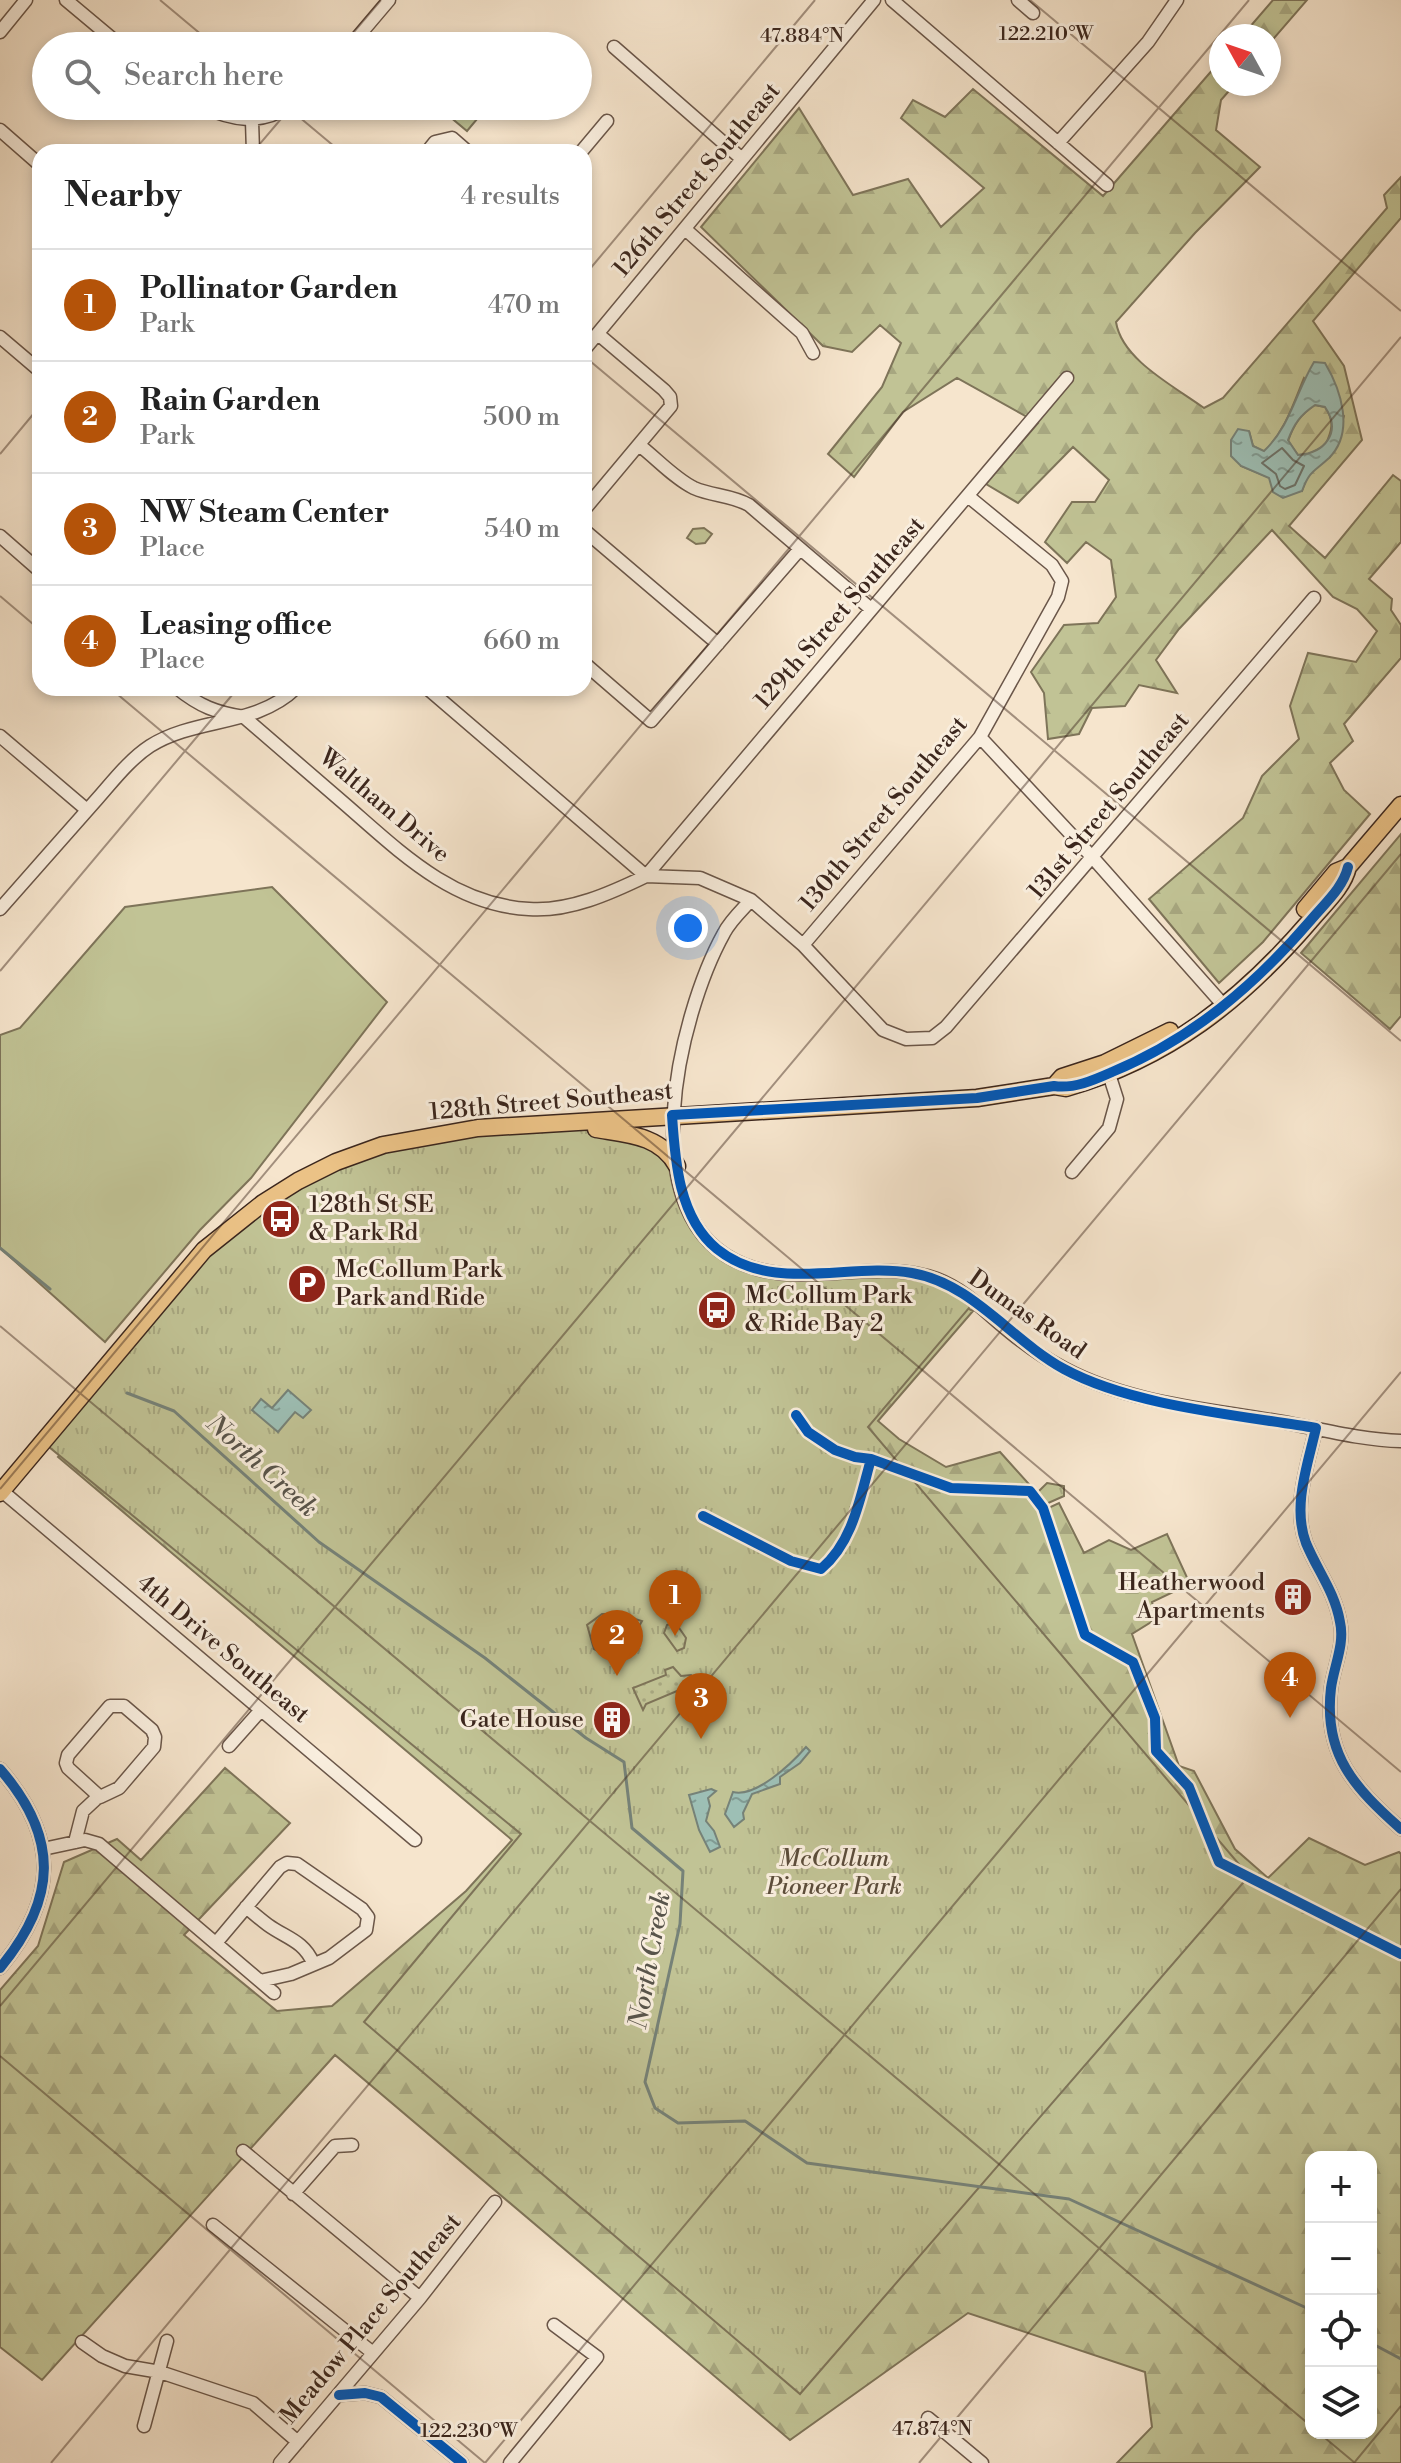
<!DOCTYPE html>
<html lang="en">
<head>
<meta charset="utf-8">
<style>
  :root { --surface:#fff; --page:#f2f2f2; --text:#222; --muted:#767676; --line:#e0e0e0; --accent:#b45309 }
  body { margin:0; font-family:"Libre Bodoni",serif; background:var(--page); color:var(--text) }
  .controls { position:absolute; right:24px; bottom:24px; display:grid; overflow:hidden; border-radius:16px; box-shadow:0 4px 12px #0003 }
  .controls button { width:72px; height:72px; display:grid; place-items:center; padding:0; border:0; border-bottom:2px solid var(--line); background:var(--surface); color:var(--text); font:40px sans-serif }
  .compass { position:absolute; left:1209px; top:24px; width:72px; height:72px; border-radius:50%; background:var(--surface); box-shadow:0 4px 12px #0003; rotate:310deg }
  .you { position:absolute; left:688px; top:928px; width:28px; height:28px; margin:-20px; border:6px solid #fff; border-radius:50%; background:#1a73e8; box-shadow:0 0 0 12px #1a73e833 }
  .badge { display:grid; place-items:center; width:52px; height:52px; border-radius:50%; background:var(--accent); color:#fff; font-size:26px; font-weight:700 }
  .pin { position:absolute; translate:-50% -66px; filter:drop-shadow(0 2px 4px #0008) }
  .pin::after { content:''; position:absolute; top:42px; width:28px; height:24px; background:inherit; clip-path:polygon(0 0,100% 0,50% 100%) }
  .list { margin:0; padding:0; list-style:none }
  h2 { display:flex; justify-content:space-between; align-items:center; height:104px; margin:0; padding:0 32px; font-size:34px }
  h2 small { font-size:26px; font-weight:400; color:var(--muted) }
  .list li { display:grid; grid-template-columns:52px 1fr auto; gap:24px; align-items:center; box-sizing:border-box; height:112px; padding:0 32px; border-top:2px solid var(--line) }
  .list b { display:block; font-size:30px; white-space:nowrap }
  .list p { margin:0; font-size:26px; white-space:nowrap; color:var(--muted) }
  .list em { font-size:26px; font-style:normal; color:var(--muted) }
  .icon { flex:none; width:44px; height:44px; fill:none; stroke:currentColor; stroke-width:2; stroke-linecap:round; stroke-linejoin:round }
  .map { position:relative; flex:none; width:1401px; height:2463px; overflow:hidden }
  .search { position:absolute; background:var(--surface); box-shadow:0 4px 12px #0003; left:32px; top:32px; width:560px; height:88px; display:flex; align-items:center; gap:20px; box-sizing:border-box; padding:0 28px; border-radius:44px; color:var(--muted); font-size:30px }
  .panel { position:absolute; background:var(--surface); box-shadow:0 4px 12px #0003; left:32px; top:144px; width:560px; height:552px; border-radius:24px }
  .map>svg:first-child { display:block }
</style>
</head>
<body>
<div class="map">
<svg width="1401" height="2463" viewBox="0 0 1401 2463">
  <defs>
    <pattern id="forest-firs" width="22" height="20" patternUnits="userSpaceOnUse" patternTransform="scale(2)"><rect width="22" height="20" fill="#c1c395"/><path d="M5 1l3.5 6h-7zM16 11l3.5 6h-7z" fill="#a7a780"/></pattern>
    <pattern id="park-tufts" width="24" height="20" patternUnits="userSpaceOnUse" patternTransform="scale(2)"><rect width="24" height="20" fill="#c1c395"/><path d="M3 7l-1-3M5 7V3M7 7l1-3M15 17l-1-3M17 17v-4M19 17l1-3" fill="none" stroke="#a7a780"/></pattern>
    <pattern id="garden-dots" width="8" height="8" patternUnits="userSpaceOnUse" patternTransform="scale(2)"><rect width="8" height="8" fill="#c1c395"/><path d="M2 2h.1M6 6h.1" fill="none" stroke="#a7a780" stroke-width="1.8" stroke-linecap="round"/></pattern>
    <pattern id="water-ripples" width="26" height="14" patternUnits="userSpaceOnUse" patternTransform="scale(2)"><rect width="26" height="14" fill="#9dbfb5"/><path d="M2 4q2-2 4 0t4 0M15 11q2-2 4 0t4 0" fill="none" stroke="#819b93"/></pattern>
  </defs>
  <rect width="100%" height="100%" fill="#f6e5cd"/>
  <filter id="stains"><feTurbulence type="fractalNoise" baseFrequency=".0025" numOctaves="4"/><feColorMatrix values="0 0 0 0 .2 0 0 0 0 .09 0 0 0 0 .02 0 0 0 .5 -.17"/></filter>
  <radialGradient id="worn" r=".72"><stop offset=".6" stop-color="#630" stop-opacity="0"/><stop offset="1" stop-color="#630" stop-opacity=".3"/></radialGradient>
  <path fill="#c1c395" stroke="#7e7459" stroke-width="2" d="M437 106H475L483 112 467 131Z
    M272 887 387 1002 251 1178 200 1230 105 1342 0 1248V1035L20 1028 125 907Z"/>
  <path fill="url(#forest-firs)" stroke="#7e7459" stroke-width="2" fill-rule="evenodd" d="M1273 0H1307L1269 44V36H1242Z
    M1221 60V84H1235L1221 100 1216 130 1260 167 1195 233 1116 322C1122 360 1174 386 1204 408L1223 398 1387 208 1384 195 1401 177V218L1313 321 1344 366 1362 440 1289 526 1325 558 1393 475 1401 481V542L1369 579 1392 599 1391 610 1401 625V658L1344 724 1353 741 1330 763 1344 790 1370 814 1263 942 1219 983 1149 899 1243 818 1262 776 1299 739 1290 706 1308 653 1356 662 1377 631 1357 609 1333 597 1272 530 1179 629 1156 660 1177 693 1139 685 1125 706 1092 708 1079 734 1048 739 1044 693 1031 672 1064 625 1098 623 1116 597 1111 560 1086 542 1067 563 1045 542 1072 502H1095L1109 480 1073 447 1018 503 986 484 1038 423 957 378 903 412 854 477 828 454 882 387 901 343 880 325 852 352 823 346 701 227 799 108 853 195 908 179 941 227 984 188 901 118 913 100 945 117 973 89 1103 196ZM1304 378 1344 416 1330 457 1317 465 1307 477 1302 491 1241 466 1249 431 1253 446 1264 452C1285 431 1293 405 1304 378Z
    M1315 405 1325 407C1335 421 1332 431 1325 446L1309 454 1298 455 1288 441C1294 424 1300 415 1315 405Z
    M1401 834V1016L1390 1029 1301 953Z
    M954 1301 973 1311 878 1421 899 1439 946 1467 1000 1452 1037 1493 1030 1498 1040 1512 1059 1503 1084 1553 1109 1540 1131 1550 1167 1534 1190 1584 1152 1602 1156 1619 1132 1634 1179 1766 1194 1771 1235 1849 1268 1878 1309 1838 1365 1865 1399 1852 1401 1854V2463H1117L1152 2427 1145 2372 968 2313 790 2440 335 2055 42 2380 0 2347V1990L38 1946 64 1862 117 1839 141 1860 225 1768 290 1823 184 1935 277 2011 332 2006 466 1891 512 1840 58 1457 162 1340 849 1445ZM1311 2157H1371V2433H1311Z"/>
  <path fill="url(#park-tufts)" stroke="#7e7459" stroke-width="2" d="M704 528 712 534 705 543 696 544 687 538 693 529Z
    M607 1121 668 1157 682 1192 718 1250 774 1273H910L975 1301 868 1427 1249 1876 800 2394 364 2022 521 1834 43 1442 191 1263 270 1199 383 1145Z
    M1047 1483 1064 1486V1496L1046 1504 1038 1492Z"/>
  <path fill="url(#garden-dots)" stroke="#7e7459" stroke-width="2" d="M602 1614H619L642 1621 638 1628 598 1651 594 1649 587 1625Z
    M675 1622 686 1638 684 1648 677 1651 664 1633 667 1625Z
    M673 1667 681 1676 691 1675 696 1683 646 1704 643 1710 633 1688 666 1675 665 1670Z"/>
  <path fill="url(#water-ripples)" stroke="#768278" stroke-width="2" fill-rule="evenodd" d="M1314 362 1325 363C1341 390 1355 432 1329 458 1314 472 1310 470 1302 491L1283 498 1273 492 1269 478 1241 466 1231 456V440L1238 429 1249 431 1253 446 1264 451C1290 427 1296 392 1314 362ZM1315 405 1325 407C1342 432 1325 453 1298 455L1288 440C1294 424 1300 415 1315 405Z
    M288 1390 311 1410 303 1418 295 1412 278 1432 252 1410 261 1399 272 1408Z
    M806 1747 810 1751 800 1763 780 1777V1784L752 1794 743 1813 744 1819 734 1827 725 1814 733 1792C756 1798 792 1763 806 1747Z
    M711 1789 716 1791 708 1798 710 1806 706 1821 714 1831 720 1847 710 1852 699 1830 689 1795Z"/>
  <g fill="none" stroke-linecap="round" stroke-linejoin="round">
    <path stroke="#6c7269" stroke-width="2" d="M1282 448 1293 460 1304 466 1295 485 1285 489 1280 486 1276 474 1262 463Z"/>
    <path stroke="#768278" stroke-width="3" d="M0 1248 50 1289
      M127 1393 174 1411 319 1542 485 1658 586 1738 624 1762 632 1828 683 1871 680 1924 645 2082 655 2108 678 2123 745 2121 807 2163 1069 2199 1311 2310
      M1371 2343 1401 2359"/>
    <g stroke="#6a5649" stroke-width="15">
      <path id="minor" d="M66 0 121 46
        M892 0 1107 185
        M1018 0 1033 13
        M0 32 26 0
        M350 46 389 0
        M614 47 742 159
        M200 106C232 120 259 126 290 106
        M252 121 253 152
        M0 130 40 165
        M1058 143 1148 42 1177 0
        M427 152 435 142 452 138 468 152
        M581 152 607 121
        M685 229 802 333 813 353
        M0 337 40 371
        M584 350 874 0
        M639 445C656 458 675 479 694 488 712 496 731 495 749 505L871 609
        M584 510 671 406 670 397 664 390 598 334
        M584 530 718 644
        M0 536 40 571
        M584 663 651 721 800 549
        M177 688C199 706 217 713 244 717 278 746 312 776 346 805 400 852 453 905 529 909 569 912 611 893 646 876L1067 378
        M427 688 646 876 700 878 751 900 803 945 883 1030 906 1039 932 1038 946 1027 1314 598
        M0 736 87 810
        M980 737 1094 859 1218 999
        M751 900C742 910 730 921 724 933 679 1014 628 1221 745 1265 806 1289 875 1257 937 1279 966 1290 986 1313 1010 1332 1027 1346 1046 1359 1065 1369 1131 1404 1210 1409 1282 1422 1320 1429 1361 1440 1401 1441
        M0 909C33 872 65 835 98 798 113 781 130 759 150 746 196 717 256 727 296 688
        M803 945 980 737 1058 597 1062 581 1052 565 969 497
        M1072 1172 1109 1128 1117 1099 1109 1074
        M1316 1428C1308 1464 1292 1506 1306 1543 1317 1570 1335 1592 1340 1622 1345 1644 1334 1666 1331 1688 1323 1755 1355 1788 1401 1829
        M2 1491 415 1840
        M229 1746 261 1710
        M0 1769C60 1838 57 1899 0 1968
        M75 1842 83 1811 97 1798 100 1797 119 1788 154 1747 155 1737 152 1730 124 1706H110L68 1755 66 1763 68 1768 100 1797
        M43 1849 85 1840 99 1844 274 1993
        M246 1907C253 1913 260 1919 268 1925 286 1938 304 1941 313 1963
        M216 1943 280 1867 287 1863 297 1864 362 1909 368 1917 366 1930 329 1958 291 1974 260 1981
        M243 2151 420 2298
        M293 2194 335 2146 352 2145
        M213 2225 373 2353
        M82 2342 102 2356 125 2366 160 2372 253 2403 298 2442
        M339 2395 365 2393 381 2397 462 2463
        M928 2418 982 2463
        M144 2426 167 2341
        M280 2463 420 2298 495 2202
        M510 2463 597 2357 554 2325"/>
    </g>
    <g stroke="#3b261d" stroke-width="19">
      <path id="major" d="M1305 909 1336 872 1348 867 1401 805
        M1054 1086 1062 1077 1105 1063 1170 1031
        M596 1129C626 1134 661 1135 677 1166
        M0 1493 204 1250 263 1203 298 1181 336 1162 383 1145 478 1128 977 1098 1054 1086 1066 1088C1169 1058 1241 1001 1310 921 1324 904 1343 888 1348 867"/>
    </g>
    <use href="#minor" stroke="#f9eede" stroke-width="12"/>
    <use href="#major" stroke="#ebc286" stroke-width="16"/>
    <g stroke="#f9eede" stroke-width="15">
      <path id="cycleway" d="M1348 867C1343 888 1324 904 1310 921 1254 986 1192 1039 1112 1072 1094 1080 1074 1089 1054 1086L977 1098 672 1115C675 1162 679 1218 717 1249 773 1294 848 1262 912 1273 972 1283 1011 1340 1064 1369 1132 1406 1239 1415 1316 1428 1308 1464 1292 1506 1306 1543 1317 1570 1335 1592 1340 1622 1345 1644 1334 1666 1331 1688 1323 1755 1355 1788 1401 1829
        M796 1415 808 1432 835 1450 855 1457 871 1459 951 1488 1030 1491 1043 1508 1085 1635 1133 1662 1155 1718 1156 1751 1189 1787 1219 1862 1401 1954
        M703 1516 791 1561 821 1569C853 1542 860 1498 871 1459
        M0 1769C60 1838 57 1899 0 1968
        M339 2395 365 2393 381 2397 462 2463"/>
    </g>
    <use href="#cycleway" stroke="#0057b8" stroke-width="10"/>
  </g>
  <path fill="none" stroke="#3b261d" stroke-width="2" stroke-opacity="0.45" d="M160 0 215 46M1030 0 1401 311M342 46 381 0M286 106 341 152M253 152 292 106M584 276 815 0M584 356 1401 1041M0 454 40 406M0 596 40 630M110 688 1401 1772M0 971 238 688M0 1326 1311 2426M0 1489 1249 0M0 2006 1401 337M0 2056 485 2463M1319 2433 1355 2463M51 2463 1401 854M485 2463 1401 1372M919 2463 1401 1889M1354 2463 1401 2406"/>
  <defs>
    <g id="bus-disc" transform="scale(2)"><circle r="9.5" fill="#8f2418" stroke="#f9eede"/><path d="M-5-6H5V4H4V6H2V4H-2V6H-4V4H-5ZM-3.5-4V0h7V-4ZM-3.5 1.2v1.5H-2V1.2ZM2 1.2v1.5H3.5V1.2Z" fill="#fff"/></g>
    <g id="parking-disc" transform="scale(2)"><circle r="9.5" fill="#8f2418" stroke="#f9eede"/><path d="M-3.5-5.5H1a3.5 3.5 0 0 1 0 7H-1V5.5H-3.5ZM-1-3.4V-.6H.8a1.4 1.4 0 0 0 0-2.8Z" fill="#fff"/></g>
    <g id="building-disc" transform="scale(2)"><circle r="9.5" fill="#8f2418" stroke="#f9eede"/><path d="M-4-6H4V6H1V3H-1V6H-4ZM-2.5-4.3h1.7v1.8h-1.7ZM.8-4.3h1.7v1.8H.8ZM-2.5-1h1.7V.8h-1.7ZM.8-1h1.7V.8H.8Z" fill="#fff"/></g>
  </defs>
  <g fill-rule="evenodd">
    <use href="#bus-disc" x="281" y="1219"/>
    <use href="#parking-disc" x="307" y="1284"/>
    <use href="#bus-disc" x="717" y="1310"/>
    <use href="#building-disc" x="1293" y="1597"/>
    <use href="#building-disc" x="612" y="1720"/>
  </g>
  <g text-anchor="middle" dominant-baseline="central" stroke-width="6" stroke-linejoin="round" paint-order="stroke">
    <g font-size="24" fill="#3b261d" stroke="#f9eede">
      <text transform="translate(697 180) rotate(-50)">126th Street Southeast</text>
      <text transform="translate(840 613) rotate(-49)">129th Street Southeast</text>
      <text transform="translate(384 806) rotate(40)">Waltham Drive</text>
      <text transform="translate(1109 806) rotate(-50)">131st Street Southeast</text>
      <text transform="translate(884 814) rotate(-50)">130th Street Southeast</text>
      <text transform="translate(551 1102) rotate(-5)">128th Street Southeast</text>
      <text transform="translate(1027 1315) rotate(35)">Dumas Road</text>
      <text transform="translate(223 1649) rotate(40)">4th Drive Southeast</text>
      <text transform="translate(371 2319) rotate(-50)">Meadow Place Southeast</text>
    </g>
    <g font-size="24" fill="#3b261d" stroke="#f9eede" text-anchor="start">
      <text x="309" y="1205">128th St SE<tspan x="309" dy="28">&amp; Park Rd</tspan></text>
      <text x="335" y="1270">McCollum Park<tspan x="335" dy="28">Park and Ride</tspan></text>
      <text x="745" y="1296">McCollum Park<tspan x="745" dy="28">&amp; Ride Bay 2</tspan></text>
      <text x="1265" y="1583" text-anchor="end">Heatherwood<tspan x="1265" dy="28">Apartments</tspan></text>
      <text x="584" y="1720" text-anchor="end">Gate House</text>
    </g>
    <g font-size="24" font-style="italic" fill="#5c4d3b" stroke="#f9eede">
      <text x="834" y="1859">McCollum<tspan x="834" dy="28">Pioneer Park</tspan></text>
    </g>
    <g font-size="26" font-style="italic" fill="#58544b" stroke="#f9eede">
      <text transform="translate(262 1466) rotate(42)">North Creek</text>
      <text transform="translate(650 1960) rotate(-80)">North Creek</text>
    </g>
  </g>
  <g font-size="20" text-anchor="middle" fill="#3b261d" stroke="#f9eede" stroke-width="6" stroke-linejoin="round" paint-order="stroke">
    <text x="1046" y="40">122.210°W</text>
    <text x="802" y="42">47.884°N</text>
    <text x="932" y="2435">47.874°N</text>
    <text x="469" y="2437">122.230°W</text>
  </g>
  <rect width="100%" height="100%" filter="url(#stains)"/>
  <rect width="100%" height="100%" fill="url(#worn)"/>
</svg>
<div class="controls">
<button>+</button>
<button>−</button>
<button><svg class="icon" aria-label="locate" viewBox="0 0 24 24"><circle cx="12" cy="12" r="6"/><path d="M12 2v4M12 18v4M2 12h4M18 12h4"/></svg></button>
<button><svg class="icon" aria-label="layers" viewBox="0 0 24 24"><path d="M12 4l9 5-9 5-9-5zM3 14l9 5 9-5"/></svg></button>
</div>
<svg class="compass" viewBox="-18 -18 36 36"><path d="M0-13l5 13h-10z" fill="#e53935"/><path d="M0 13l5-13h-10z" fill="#767676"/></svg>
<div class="you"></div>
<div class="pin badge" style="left:675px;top:1636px">1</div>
<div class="pin badge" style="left:617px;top:1676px">2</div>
<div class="pin badge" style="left:701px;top:1739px">3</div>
<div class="pin badge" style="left:1290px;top:1718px">4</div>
<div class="search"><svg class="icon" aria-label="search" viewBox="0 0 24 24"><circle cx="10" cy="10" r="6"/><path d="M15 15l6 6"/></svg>Search here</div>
<section class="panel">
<h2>Nearby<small>4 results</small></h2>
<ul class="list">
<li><span class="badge">1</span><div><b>Pollinator Garden</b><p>Park</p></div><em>470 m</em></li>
<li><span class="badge">2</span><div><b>Rain Garden</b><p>Park</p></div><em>500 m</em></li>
<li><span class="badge">3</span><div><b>NW Steam Center</b><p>Place</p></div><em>540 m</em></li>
<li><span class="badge">4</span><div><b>Leasing office</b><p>Place</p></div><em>660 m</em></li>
</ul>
</section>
</div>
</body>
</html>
